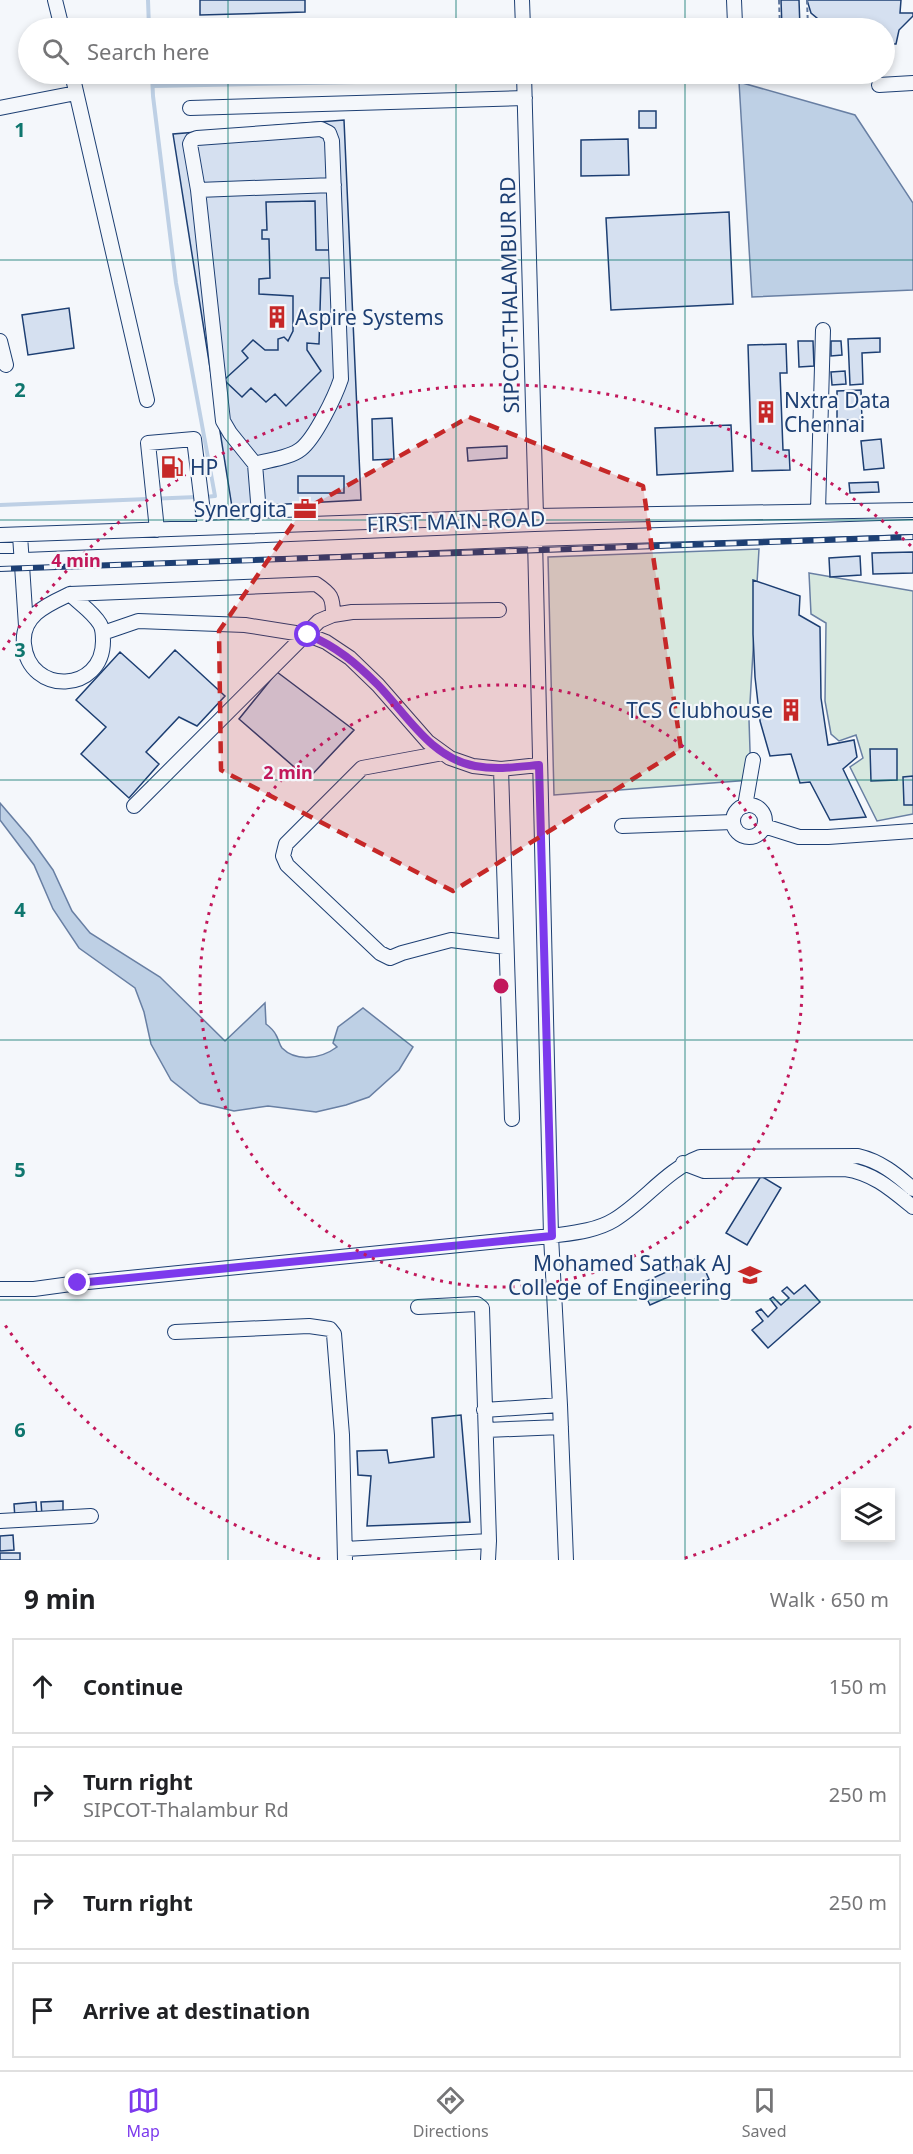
<!DOCTYPE html>
<html lang="en">
<head>
<meta charset="utf-8">
<style>
  :root { --surface:#fff; --page:#f6f6f6; --text:#202124; --muted:#757577; --line:#e0e0e0; --accent:#7c3aed }
  body { margin:0; font-family:"Noto Sans",sans-serif; background:var(--page); color:var(--text) }
  .controls { position:absolute; right:18px; bottom:18px; display:grid; overflow:hidden; border-radius:0px; box-shadow:0 3px 9px #0003 }
  .controls button { width:54px; height:54px; display:grid; place-items:center; padding:0; border:0; border-bottom:2px solid var(--line); background:var(--surface); color:var(--text); font:30px sans-serif }
  .stop { position:absolute; width:18px; height:18px; margin:-14px; border:4px solid #7c3aed; border-radius:50%; background:#fff }
  .stop.end { background:#7c3aed; border-color:#fff; box-shadow:0 2px 6px #0008 }
  .list { margin:0; padding:0; list-style:none }
  h2 { display:flex; justify-content:space-between; align-items:center; height:78px; margin:0; padding:0 24px; font-size:26px }
  h2 small { font-size:20px; font-weight:400; color:var(--muted) }
  .list li { display:grid; grid-template-columns:39px 1fr auto; gap:18px; align-items:center; box-sizing:border-box; height:96px; margin:0 12px 12px; padding:0 12px; border:2px solid var(--line); border-radius:0px }
  .list b { display:block; font-size:22px; white-space:nowrap }
  .list p { margin:0; font-size:20px; white-space:nowrap; color:var(--muted) }
  .list em { font-size:20px; font-style:normal; color:var(--muted) }
  .icon { flex:none; width:33px; height:33px; fill:none; stroke:currentColor; stroke-width:2; stroke-linecap:round; stroke-linejoin:round }
  .map { position:relative; flex:none; width:913px; height:1560px; overflow:hidden }
  .search { position:absolute; background:var(--surface); box-shadow:0 3px 9px #0003; left:18px; right:18px; top:18px; height:66px; display:flex; align-items:center; gap:15px; box-sizing:border-box; padding:0 21px; border-radius:33px; color:var(--muted); font-size:22px }
  .sheet { height:510px; background:var(--surface) }
  nav { display:flex; justify-content:space-around; align-items:center; box-sizing:border-box; height:84px; border-top:2px solid var(--line); background:var(--surface); font-size:16px; color:var(--muted) }
  nav a { display:grid; justify-items:center; gap:3px }
  nav .on { color:var(--accent) }
  .map>svg:first-child { display:block }
</style>
</head>
<body>
<div class="map">
<svg width="913" height="1560" viewBox="0 0 913 1560">
  <rect width="100%" height="100%" fill="#f4f7fb"/>
  <path fill="#d7e8df" stroke="#687fa3" stroke-width="1.5" d="M759 549 749 720 751 780 554 795 548 557Z
    M809 573 913 591V814L877 821 850 767 863 758 856 735 839 741 831 734 825 701 826 623 811 614Z"/>
  <path fill="#bed0e5" stroke="#687fa3" stroke-width="1.5" d="M739 82 855 115 913 203V290L752 297Z
    M0 803 30 838 53 870 72 911 90 933 160 977 225 1041 265 1003 266 1024C270 1027 274 1031 276 1035 279 1040 279 1044 282 1048 297 1063 322 1058 337 1047L333 1043 338 1027 363 1008 413 1047 399 1070 369 1097 346 1105 316 1112 268 1106 234 1111 200 1103 171 1080 151 1044 144 1012 135 988 79 948 53 909 34 865 0 820Z"/>
  <g fill="none" stroke-linecap="round" stroke-linejoin="round">
    <path stroke="#bed0e5" stroke-width="4" d="M148 0 149 28
      M152 74 153 96 176 283 215 496 205 497
      M153 86 513 79
      M0 505 197 497
      M260 557 517 551"/>
  </g>
  <path fill="#d5e0f0" stroke="#1d3f73" stroke-width="1.5" d="M200 0H305V12L200 15Z
    M781 0H799L800 28H782Z
    M807 0H901L900 13H913V16L899 30 896 44H884V28H829L811 13Z
    M639 111H656V128H639Z
    M344 120 361 500 232 507 173 134Z
    M628 139 629 175 581 176V140Z
    M315 201 316 250H333L332 278H321L319 344 307 343V350L321 371 286 406 275 394 266 402 251 388 242 397 224 380 248 358 242 351 253 340 265 350H278V339L284 337 288 341 293 331V296L259 294V279L270 278 269 239H262V230H267L266 202Z
    M729 212 733 304 611 310 606 218Z
    M69 308 74 348 28 355 22 315Z
    M880 338V352L862 353 863 384 850 385 848 339Z
    M798 341H813L814 366 799 367Z
    M831 341H841L842 355 831 356Z
    M786 344 787 373H780L783 450H789L790 470 752 471 748 345Z
    M845 371 846 384 832 385 831 372Z
    M861 390 862 420H837V391Z
    M392 418 394 459 373 460 372 419Z
    M731 425 733 471 657 475 655 428Z
    M881 439 884 468 864 470 861 441Z
    M507 446V458L468 461 467 448Z
    M298 476H344V493H298Z
    M878 482 879 492 850 493 849 483Z
    M913 552V573L873 574 872 553Z
    M860 556 861 575 830 577 829 558Z
    M753 580 800 596 799 615 820 627 821 698 828 745 854 740 857 757 843 769 866 817 830 820 810 782 800 783 791 754 770 756 760 721 755 677 753 634Z
    M175 650 225 696 197 726 179 717 146 752 159 764 129 798 81 754 106 727 76 700 120 652 149 678Z
    M277 672 354 730 308 779 239 719Z
    M870 749H897V780L871 781Z
    M913 776V805H904L903 777Z
    M761 1176 781 1188 747 1245 726 1233Z
    M699 1257 709 1279 650 1305 640 1284Z
    M805 1285 820 1302 768 1348 752 1330 763 1321 756 1312 761 1309 768 1317 777 1308 770 1299 773 1297 781 1305 789 1298 782 1291 787 1287 794 1294Z
    M461 1415 470 1522 367 1526 371 1476 358 1475 357 1451 387 1450 389 1463 434 1457 432 1418Z
    M63 1501V1515L42 1516 41 1502Z
    M36 1502 37 1517 15 1519 14 1504Z
    M13 1535 14 1550 0 1551V1536Z
    M0 1553H20V1560H0Z"/>
  <g fill="none" stroke-linecap="round" stroke-linejoin="round">
    <g stroke="#1d3f73" stroke-width="16">
      <path id="minor" d="M55 0 62 28
        M522 0 523 28
        M734 0 735 24
        M72 74 147 400
        M524 74 536 516
        M879 85 913 83
        M0 108 76 93
        M190 108 525 98
        M198 190 334 185
        M0 341 6 365
        M255 464C269 460 290 458 301 449 315 438 335 397 341 379L332 141 329 133 321 129 197 138 192 140 190 144 198 190 223 421 230 433 255 464 260 526
        M818 511 823 330
        M157 530 148 443 194 439 205 528
        M0 535 536 516 913 510
        M20 535 26 626
        M535 539 551 1236 560 1405 566 1560
        M0 561 535 539 913 527
        M70 594 316 584C331 594 333 597 333 615
        M70 594C80 604 93 612 100 624 103 629 103 635 103 641 103 693 29 696 24 644 21 615 49 604 70 594Z
        M103 633 138 621 245 625 308 635 326 642 350 658 378 685 428 742 450 758 473 766 501 769 539 765
        M443 753 362 768 286 844 283 856 287 865 380 953 390 958 402 953 451 940 506 947
        M501 769 512 1119
        M733 821a16 16 0 1 1 32 0a16 16 0 1 1-32 0Z
        M134 806 319 621 333 615 352 612 499 610
        M745 806 753 760
        M622 826 733 822
        M764 826 799 837H828L913 831
        M683 1163 704 1171 845 1169C873 1173 891 1189 913 1207
        M0 1289H34L78 1283 551 1236C572 1233 596 1231 614 1220 645 1201 666 1170 700 1157L858 1156C880 1161 896 1174 913 1189
        M418 1307 477 1304 482 1308 489 1541 488 1560
        M175 1332 309 1326 330 1329 334 1334 342 1435 345 1560
        M484 1410 560 1405
        M486 1430 561 1427
        M0 1521 91 1516
        M345 1549 489 1541"/>
    </g>
    <path stroke="#5e769c" stroke-width="2" stroke-dasharray="4.5 3" stroke-linecap="butt" d="M779 0 780 28
      M807 0 808 28"/>
    <use href="#minor" stroke="#f4f7fb" stroke-width="14"/>
    <g stroke="#1d3f73" stroke-width="6">
      <path id="rail" d="M0 569 913 537"/>
    </g>
    <use href="#rail" stroke="#f4f7fb" stroke-width="4" stroke-dasharray="11" stroke-linecap="butt"/>
  </g>
  <g fill="none" stroke-linecap="round" stroke-linejoin="round">
    <path stroke="#7c3aed" stroke-width="8" d="M78 1283 552 1236 539 765C517 767 497 770 475 766 431 758 407 715 378 685 357 664 336 646 308 635"/>
  </g>
  <path fill="#c62828" fill-opacity="0.2" stroke="#c62828" stroke-width="4.5" stroke-dasharray="12 8" stroke-linejoin="round" d="M469 417 643 486 681 749 453 891 221 770 219 631 302 511Z"/>
  <path fill="none" stroke="#0f766e" stroke-width="1.5" stroke-opacity="0.55" d="M228 0V28M456 0V28M685 0V28M228 74V1560M456 74V1560M685 74V1560M0 260H913M0 520H913M0 780H913M0 1040H913M0 1300H913"/>
  <g fill="none" stroke="#c2185b" stroke-width="3" stroke-dasharray="3 6">
    <circle cx="501" cy="986" r="301"/>
    <path d="M911 1426A601 601 0 0 1 682 1559M320 1559A601 601 0 0 1 3 1322M3 650A601 601 0 0 1 911 546"/>
  </g>
  <defs>
    <g id="building-bare" transform="scale(1.8)"><path d="M-4-6H4V6H1V3H-1V6H-4ZM-2.5-4.3h1.7v1.8h-1.7ZM.8-4.3h1.7v1.8H.8ZM-2.5-1h1.7V.8h-1.7ZM.8-1h1.7V.8H.8Z" fill="#c62828" stroke="#f4f7fb" stroke-width="2.5" paint-order="stroke"/></g>
    <g id="fuel-bare" transform="scale(1.8)"><path d="M-5.5-6h7V0h2V4h1.3V-2.5L3-4.5l.8-.8L6-3V5H2.5V1h-1V6h-7ZM-4.2-4.7v3.2H.2V-4.7Z" fill="#c62828" stroke="#f4f7fb" stroke-width="2.5" paint-order="stroke"/></g>
    <g id="office-bare" transform="scale(1.8)"><path d="M-6-3h4V-5.5h4V-3h4V5H-6ZM-1-4.5V-3h2v-1.5ZM-6 0V1H6V0Z" fill="#c62828" stroke="#f4f7fb" stroke-width="2.5" paint-order="stroke"/></g>
    <g id="university-bare" transform="scale(1.8)"><path d="M0-5L7-2L0 1L-7-2ZM-4 1L0 2.5L4 1V4Q0 6-4 4Z" fill="#c62828" stroke="#f4f7fb" stroke-width="2.5" paint-order="stroke"/></g>
  </defs>
  <g fill-rule="evenodd">
    <use href="#building-bare" x="277" y="317"/>
    <use href="#building-bare" x="766" y="412"/>
    <use href="#fuel-bare" x="172" y="467"/>
    <use href="#office-bare" x="305" y="509"/>
    <use href="#building-bare" x="791" y="710"/>
    <use href="#university-bare" x="750" y="1275"/>
  </g>
  <g text-anchor="middle" dominant-baseline="central" stroke-width="4.5" stroke-linejoin="round" paint-order="stroke">
    <g font-size="21" fill="#1d3f73" stroke="#f4f7fb">
      <text transform="translate(509 295) rotate(-91)">SIPCOT-THALAMBUR RD</text>
      <text transform="translate(456 521) rotate(-2)">FIRST MAIN ROAD</text>
    </g>
    <g font-size="21" fill="#1d3f73" stroke="#f4f7fb" text-anchor="start">
      <text x="295" y="317">Aspire Systems</text>
      <text x="784" y="400">Nxtra Data<tspan x="784" dy="24">Chennai</tspan></text>
      <text x="190" y="467">HP</text>
      <text x="287" y="509" text-anchor="end">Synergita</text>
      <text x="773" y="710" text-anchor="end">TCS Clubhouse</text>
      <text x="732" y="1263" text-anchor="end">Mohamed Sathak AJ<tspan x="732" dy="24">College of Engineering</tspan></text>
    </g>
  </g>
  <g font-size="20" text-anchor="middle" font-weight="bold" fill="#0f766e" stroke="#f4f7fb" stroke-width="4.5" stroke-linejoin="round" paint-order="stroke">
    <text x="20" y="137">1</text>
    <text x="20" y="397">2</text>
    <text x="20" y="657">3</text>
    <text x="20" y="917">4</text>
    <text x="20" y="1177">5</text>
    <text x="20" y="1437">6</text>
  </g>
  <circle cx="501" cy="986" r="9" fill="#c2185b" stroke="#f4f7fb" stroke-width="3"/>
  <g font-size="18" text-anchor="middle" font-weight="bold" fill="#c2185b" stroke="#f4f7fb" stroke-width="4.5" stroke-linejoin="round" paint-order="stroke">
    <text x="76" y="567">4 min</text>
    <text x="288" y="779">2 min</text>
  </g>
</svg>
<div class="controls">
<button><svg class="icon" aria-label="layers" viewBox="0 0 24 24"><path d="M12 4l9 5-9 5-9-5zM3 14l9 5 9-5"/></svg></button>
</div>
<div class="stop" style="left:308px;top:635px"></div>
<div class="stop end" style="left:78px;top:1283px"></div>
<div class="search"><svg class="icon" aria-label="search" viewBox="0 0 24 24"><circle cx="10" cy="10" r="6"/><path d="M15 15l6 6"/></svg>Search here</div>
</div>
<section class="sheet">
<h2>9 min<small>Walk · 650 m</small></h2>
<ul class="list">
<li><svg class="icon" aria-label="ahead" viewBox="0 0 24 24"><path d="M12 20V5M6 11l6-6 6 6"/></svg><div><b>Continue</b></div><em>150 m</em></li>
<li><svg class="icon" aria-label="right" viewBox="0 0 24 24"><path d="M7 20v-9h11M14 6l5 5-5 5"/></svg><div><b>Turn right</b><p>SIPCOT-Thalambur Rd</p></div><em>250 m</em></li>
<li><svg class="icon" aria-label="right" viewBox="0 0 24 24"><path d="M7 20v-9h11M14 6l5 5-5 5"/></svg><div><b>Turn right</b></div><em>250 m</em></li>
<li><svg class="icon" aria-label="arrive" viewBox="0 0 24 24"><path d="M6 21V4h12l-3 4 3 4H6"/></svg><div><b>Arrive at destination</b></div></li>
</ul>
</section>
<nav>
<a class="on"><svg class="icon" aria-label="map" viewBox="0 0 24 24"><path d="M3 6l6-2 6 2 6-2v14l-6 2-6-2-6 2zM9 4v14M15 6v14"/></svg>Map</a>
<a><svg class="icon" aria-label="directions" viewBox="0 0 24 24"><path d="M12 3l9 9-9 9-9-9zM9 14v-3h6M13 9l2 2-2 2"/></svg>Directions</a>
<a><svg class="icon" aria-label="saved" viewBox="0 0 24 24"><path d="M7 4h10v16l-5-4-5 4z"/></svg>Saved</a>
</nav>
</body>
</html>
